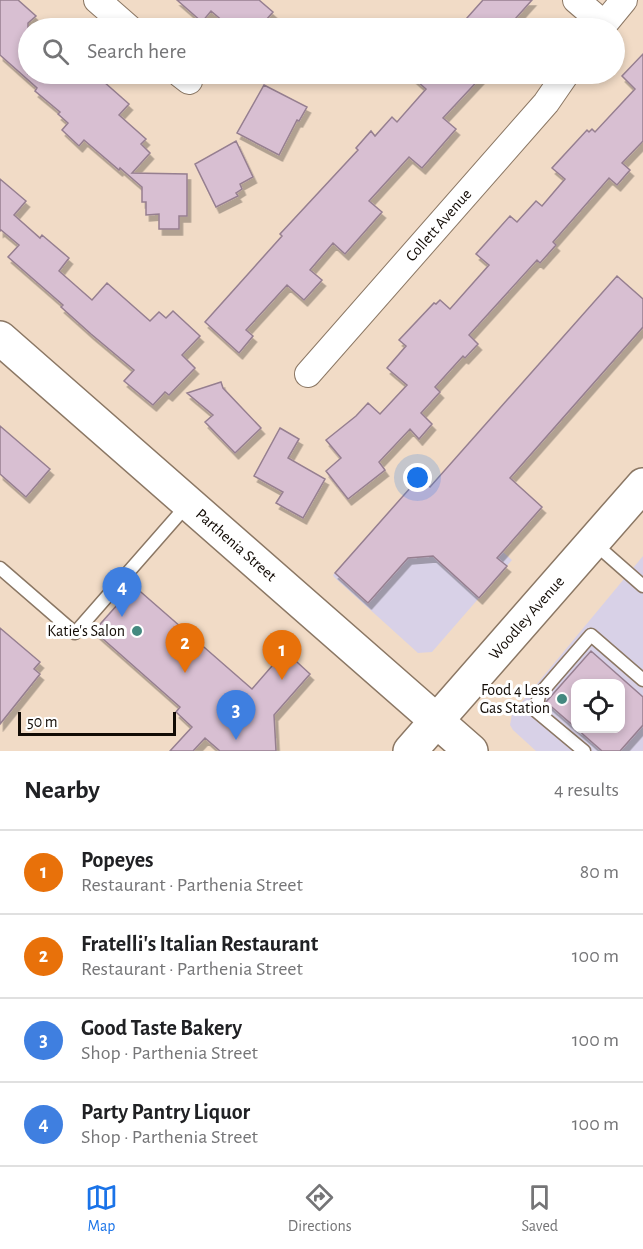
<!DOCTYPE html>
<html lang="en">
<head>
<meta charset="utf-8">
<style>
  :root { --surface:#fff; --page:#f2f2f2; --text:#202124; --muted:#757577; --line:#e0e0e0; --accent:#1a73e8 }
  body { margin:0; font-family:"Alegreya Sans",sans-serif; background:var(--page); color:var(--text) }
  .controls { position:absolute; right:18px; bottom:18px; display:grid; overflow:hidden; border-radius:12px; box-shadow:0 3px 9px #0003 }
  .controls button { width:54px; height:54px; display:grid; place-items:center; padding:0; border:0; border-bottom:2px solid var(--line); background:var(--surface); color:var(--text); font:30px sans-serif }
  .scale { position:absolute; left:18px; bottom:15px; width:158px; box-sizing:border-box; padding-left:6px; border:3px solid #120b05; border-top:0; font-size:16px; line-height:21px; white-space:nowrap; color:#120b05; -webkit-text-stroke:4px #fff; paint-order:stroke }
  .you { position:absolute; left:418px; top:478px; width:21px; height:21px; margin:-15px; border:4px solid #fff; border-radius:50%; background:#1a73e8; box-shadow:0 0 0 9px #1a73e833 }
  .badge { display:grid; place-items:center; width:39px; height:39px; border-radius:50%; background:var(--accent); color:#fff; font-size:20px; font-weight:700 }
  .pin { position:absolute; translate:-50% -50px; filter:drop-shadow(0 2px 3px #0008) }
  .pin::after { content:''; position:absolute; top:32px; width:21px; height:18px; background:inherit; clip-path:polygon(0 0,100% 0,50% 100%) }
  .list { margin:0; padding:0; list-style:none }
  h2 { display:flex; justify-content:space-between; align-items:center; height:78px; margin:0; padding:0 24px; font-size:26px }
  h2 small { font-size:20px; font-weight:400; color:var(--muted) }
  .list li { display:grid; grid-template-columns:39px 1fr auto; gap:18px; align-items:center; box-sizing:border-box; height:84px; padding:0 24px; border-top:2px solid var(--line) }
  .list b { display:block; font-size:22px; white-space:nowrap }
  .list p { margin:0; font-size:20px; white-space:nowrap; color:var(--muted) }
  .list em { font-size:20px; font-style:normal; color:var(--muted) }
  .icon { flex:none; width:33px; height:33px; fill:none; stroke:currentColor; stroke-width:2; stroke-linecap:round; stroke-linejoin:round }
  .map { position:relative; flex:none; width:643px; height:751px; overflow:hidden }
  .search { position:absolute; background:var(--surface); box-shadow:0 3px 9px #0003; left:18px; right:18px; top:18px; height:66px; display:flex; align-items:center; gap:15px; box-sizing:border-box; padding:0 21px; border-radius:33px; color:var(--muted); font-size:22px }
  .sheet { height:414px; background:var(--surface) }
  nav { display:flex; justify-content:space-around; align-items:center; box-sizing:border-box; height:84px; border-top:2px solid var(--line); background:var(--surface); font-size:16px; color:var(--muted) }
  nav a { display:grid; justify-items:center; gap:3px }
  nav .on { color:var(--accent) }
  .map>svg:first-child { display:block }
</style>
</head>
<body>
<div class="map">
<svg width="643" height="751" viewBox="0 0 643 751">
  <defs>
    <filter id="shadow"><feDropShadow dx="3.5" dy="6" stdDeviation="0" flood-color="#0004"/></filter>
  </defs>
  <rect width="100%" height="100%" fill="#f1dbc6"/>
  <path fill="#d8d1e7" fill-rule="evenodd" d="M419 478 512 560 432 652 418 653 334 577 333 575Z
    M643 556V751H536L513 730 510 725 512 714ZM576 684H620V728H576Z"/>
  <path fill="#d8bfd2" stroke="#967f90" stroke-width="1.5" filter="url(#shadow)" d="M0 0H18L36 16 28 23V74H95L129 104 119 115 146 139 141 144 150 153 132 173 187 174V216H179V229H159V214L146 215V202H142V187L120 168 119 170 84 140 79 146 62 130 68 123 58 114 60 112 35 91 37 88 0 55Z
    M177 0H259L273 12 259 28H231L211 11 202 22Z
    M483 0H532L507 28H458Z
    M643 54V141L622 163 630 170 617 185 609 178 553 242 556 245 540 263 537 260 469 335 478 344 465 358 463 356 435 387 440 392 421 413 432 424 419 439 410 429 379 462 385 470 348 499 326 471 341 458 326 440 356 416 368 403 380 414 407 385 387 368 406 346 399 340 434 303 436 304 440 300 450 309 489 265 476 254 510 216 517 222 536 201 542 206 565 179 552 168 587 130 589 132 592 129 595 132 635 89 622 76Z
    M409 74H484L443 118 456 129 422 168 409 157 369 201 382 212 345 254 333 243 310 270 322 280 304 300 287 285 246 330 253 336 239 353 205 322 282 236 280 234 358 150 356 148 371 131 375 136 392 117 397 122 426 89Z
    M264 85 307 107 299 121 297 120 279 155 237 133Z
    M236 141 253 177 240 184 242 189 236 193 238 196 216 207 195 164Z
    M0 179 26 201 14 215 40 238 42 235 69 258 59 271 92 300 107 283 150 321 159 312 166 318 173 311 200 336 182 355 195 368 169 395 165 392 153 405 124 381 134 370 91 334 61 307 63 305 8 257 19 245 1 230 0 231Z
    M617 276 643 299V327L510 478 542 507 497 558 507 566 479 598 433 556 408 558 368 603 335 573 419 478 430 487Z
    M221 382 223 388 261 428 235 453 205 422 213 415 187 393Z
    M0 426 50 469 26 497 0 474Z
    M280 428 299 439 288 458 325 479 303 518 276 503 283 492 254 476Z
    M134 586 252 689 285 651 310 674 274 715 276 751H220L205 738 193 751H170L192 727 176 712 180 707 94 631Z
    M0 628 40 662 34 669 40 674 0 724Z
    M591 651 643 697V725L620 751H602L577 729H621V684H576V728L546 702Z"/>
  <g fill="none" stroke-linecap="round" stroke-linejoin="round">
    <g stroke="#8b7764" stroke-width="15">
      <path id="lane" d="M594 543 643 586
        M0 568 75 633 188 504
        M584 751 536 711 539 695 591 635 643 680"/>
    </g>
    <g stroke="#8b7764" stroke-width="28">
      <g id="street">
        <path d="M97 0 129 28"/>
        <path d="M576 0 604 24"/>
        <path d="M601 28 624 0"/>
        <path d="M180 74 189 81"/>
        <path id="s1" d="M308 374 546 103 566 74"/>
      </g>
    </g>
    <g stroke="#8b7764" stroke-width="36">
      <g id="secondary">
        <path id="s2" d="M0 338 471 751"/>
      </g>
    </g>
    <g stroke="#8b7764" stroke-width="36">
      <g id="primary">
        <path id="s3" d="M410 751 643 485"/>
      </g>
    </g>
    <use href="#lane" stroke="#fff" stroke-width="12"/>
    <use href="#street" stroke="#fff" stroke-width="26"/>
    <use href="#secondary" stroke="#fff" stroke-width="33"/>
    <use href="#primary" stroke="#fff" stroke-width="33"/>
  </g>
  <g fill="#448980" stroke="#fff" stroke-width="2">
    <circle cx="137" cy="631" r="6"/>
    <circle cx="562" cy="699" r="6"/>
  </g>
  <g text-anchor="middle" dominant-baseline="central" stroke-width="6" stroke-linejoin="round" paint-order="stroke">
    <g font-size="16" fill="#120b05" stroke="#fff">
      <text stroke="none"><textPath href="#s1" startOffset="198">Collett Avenue</textPath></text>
      <text stroke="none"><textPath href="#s2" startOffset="314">Parthenia Street</textPath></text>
      <text stroke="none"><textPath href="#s3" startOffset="177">Woodley Avenue</textPath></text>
    </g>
    <g font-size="16" fill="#120b05" stroke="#fff" text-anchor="end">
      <text x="125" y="631">Katie's Salon</text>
      <text x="550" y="690">Food 4 Less<tspan x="550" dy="18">Gas Station</tspan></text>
    </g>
  </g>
</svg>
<div class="controls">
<button><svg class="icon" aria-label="locate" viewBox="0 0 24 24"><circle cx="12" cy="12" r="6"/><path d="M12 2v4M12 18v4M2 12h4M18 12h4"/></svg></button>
</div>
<div class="scale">50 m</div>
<div class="you"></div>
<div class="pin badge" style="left:282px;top:680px;background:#e8710a">1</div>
<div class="pin badge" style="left:185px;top:673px;background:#e8710a">2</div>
<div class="pin badge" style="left:236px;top:740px;background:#3f7fe0">3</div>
<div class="pin badge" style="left:122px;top:617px;background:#3f7fe0">4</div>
<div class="search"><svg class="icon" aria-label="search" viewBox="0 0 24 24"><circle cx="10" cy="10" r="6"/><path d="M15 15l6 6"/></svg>Search here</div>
</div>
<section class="sheet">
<h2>Nearby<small>4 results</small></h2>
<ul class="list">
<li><span class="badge" style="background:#e8710a">1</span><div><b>Popeyes</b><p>Restaurant · Parthenia Street</p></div><em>80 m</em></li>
<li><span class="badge" style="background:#e8710a">2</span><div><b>Fratelli's Italian Restaurant</b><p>Restaurant · Parthenia Street</p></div><em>100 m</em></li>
<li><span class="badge" style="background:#3f7fe0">3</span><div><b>Good Taste Bakery</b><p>Shop · Parthenia Street</p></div><em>100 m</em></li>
<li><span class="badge" style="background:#3f7fe0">4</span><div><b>Party Pantry Liquor</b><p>Shop · Parthenia Street</p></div><em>100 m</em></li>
</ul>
</section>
<nav>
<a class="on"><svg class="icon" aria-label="map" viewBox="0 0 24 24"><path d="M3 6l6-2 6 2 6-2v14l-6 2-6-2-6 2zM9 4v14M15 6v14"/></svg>Map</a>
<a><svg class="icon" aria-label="directions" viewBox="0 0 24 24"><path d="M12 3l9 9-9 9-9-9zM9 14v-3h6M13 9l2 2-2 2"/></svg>Directions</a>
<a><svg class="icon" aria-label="saved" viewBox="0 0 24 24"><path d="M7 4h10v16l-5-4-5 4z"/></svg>Saved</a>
</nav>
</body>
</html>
